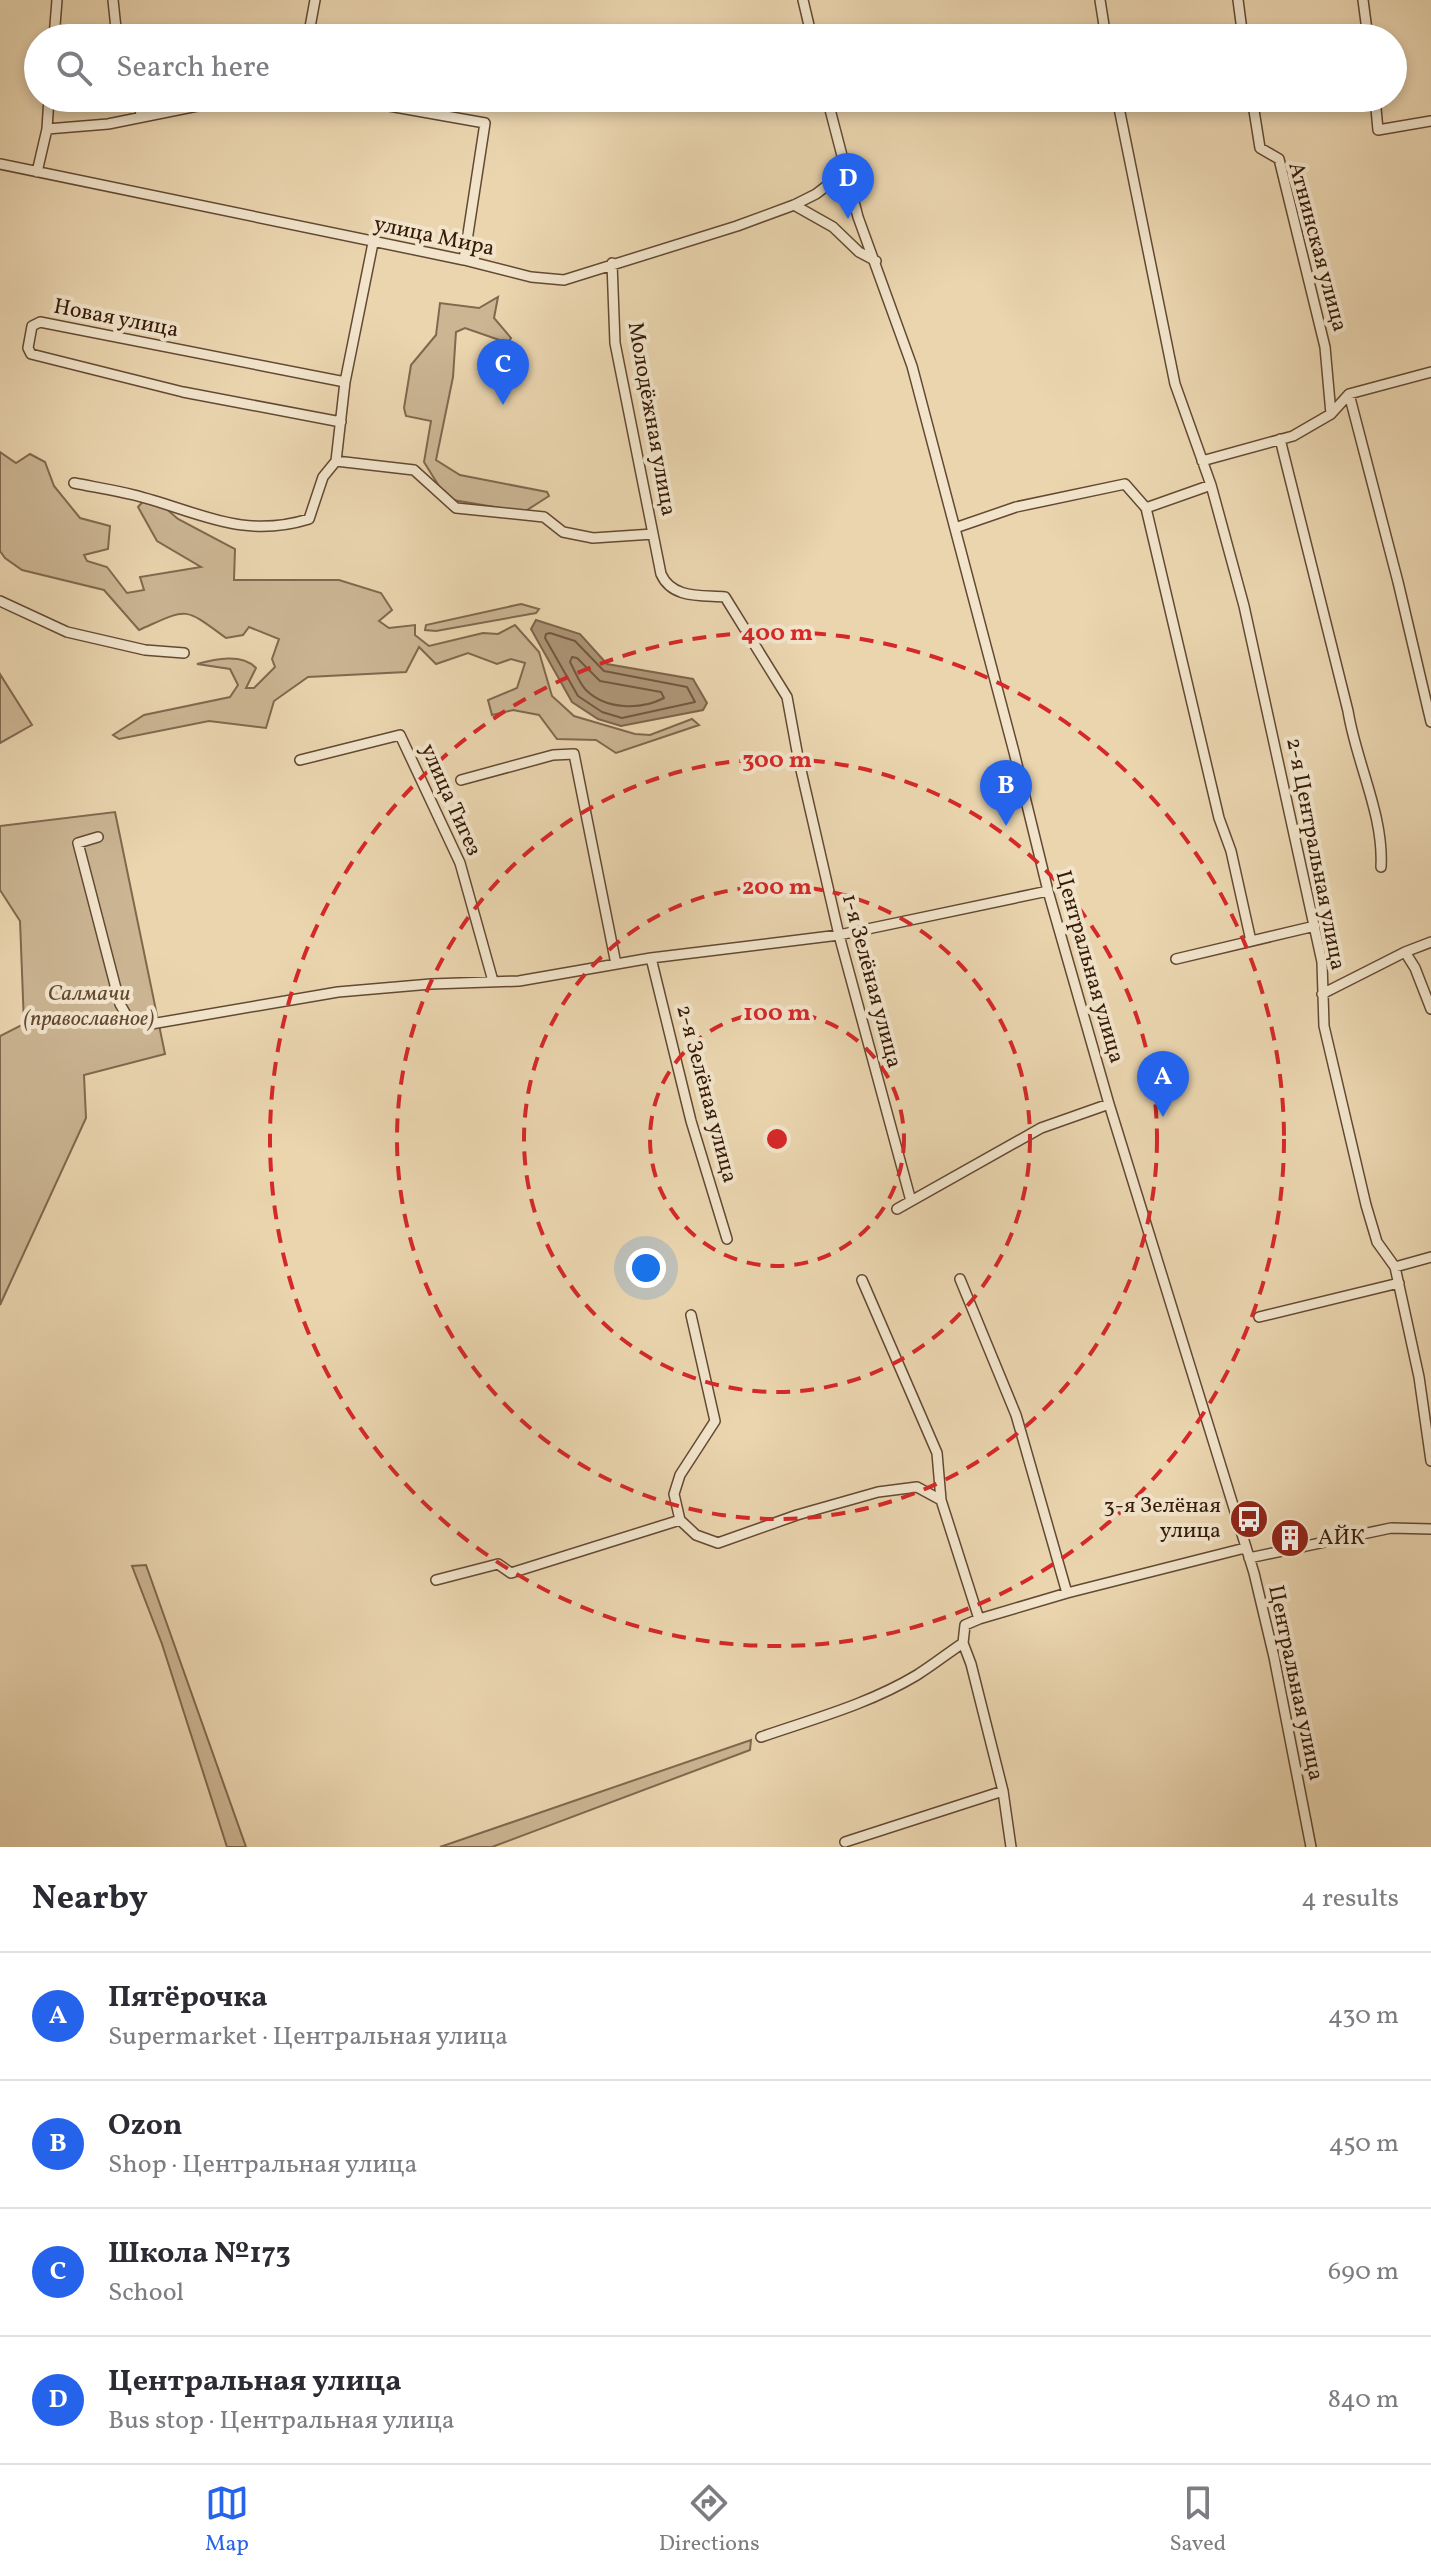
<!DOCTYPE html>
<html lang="en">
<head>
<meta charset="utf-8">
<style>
  :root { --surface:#fff; --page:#f2f2f3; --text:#2b2b33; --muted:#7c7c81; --line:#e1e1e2; --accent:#2563eb }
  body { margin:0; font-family:Vollkorn,serif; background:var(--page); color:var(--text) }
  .you { position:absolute; left:646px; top:1268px; width:28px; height:28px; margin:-20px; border:6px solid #fff; border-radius:50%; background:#1a73e8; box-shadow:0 0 0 12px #1a73e833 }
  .badge { display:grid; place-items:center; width:52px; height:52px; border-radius:50%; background:var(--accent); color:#fff; font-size:26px; font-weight:700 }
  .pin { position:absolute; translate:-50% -66px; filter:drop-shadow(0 2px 4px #0008) }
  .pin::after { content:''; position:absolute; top:42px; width:28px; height:24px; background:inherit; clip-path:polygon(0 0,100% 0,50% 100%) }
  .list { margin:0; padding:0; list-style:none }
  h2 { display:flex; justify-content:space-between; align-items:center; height:104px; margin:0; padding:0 32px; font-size:34px }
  h2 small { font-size:26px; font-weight:400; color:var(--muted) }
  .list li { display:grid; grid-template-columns:52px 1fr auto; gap:24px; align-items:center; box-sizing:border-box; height:128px; padding:0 32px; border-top:2px solid var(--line) }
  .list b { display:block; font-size:30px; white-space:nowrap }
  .list p { margin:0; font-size:26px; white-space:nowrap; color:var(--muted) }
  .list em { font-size:26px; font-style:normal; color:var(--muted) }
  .icon { flex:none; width:44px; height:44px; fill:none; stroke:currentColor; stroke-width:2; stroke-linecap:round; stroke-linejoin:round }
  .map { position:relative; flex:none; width:1431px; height:1847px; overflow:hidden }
  .search { position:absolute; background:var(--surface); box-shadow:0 4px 12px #0003; left:24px; right:24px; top:24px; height:88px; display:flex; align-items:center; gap:20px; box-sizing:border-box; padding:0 28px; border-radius:44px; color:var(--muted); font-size:30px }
  .sheet { height:616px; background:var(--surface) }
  nav { display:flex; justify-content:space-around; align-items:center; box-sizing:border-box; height:112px; border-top:2px solid var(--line); background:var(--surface); font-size:22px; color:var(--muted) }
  nav a { display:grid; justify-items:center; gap:4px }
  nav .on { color:var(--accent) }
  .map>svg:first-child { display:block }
</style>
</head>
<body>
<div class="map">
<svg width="1431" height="1847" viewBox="0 0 1431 1847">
  <rect width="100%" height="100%" fill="#ead5af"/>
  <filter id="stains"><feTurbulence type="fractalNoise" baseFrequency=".0025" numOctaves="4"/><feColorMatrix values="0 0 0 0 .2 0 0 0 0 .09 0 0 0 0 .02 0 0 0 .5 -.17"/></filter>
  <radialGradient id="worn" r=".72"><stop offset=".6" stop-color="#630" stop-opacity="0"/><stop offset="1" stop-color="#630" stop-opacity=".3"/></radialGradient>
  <path fill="#cbb593" stroke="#80684e" stroke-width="2" d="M498 297 494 318 511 338 508 343 465 328 456 332 453 377 436 460 460 475 547 492 549 496 524 512 447 499 424 462 431 421 406 416 404 408 411 365 436 335 440 303 479 308Z
    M0 452 16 463 30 454 45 462 54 486 80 518 110 526 108 549 84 555 87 561 107 567 127 593 144 590 140 577 201 567 157 541 138 507 146 498 155 499 178 519 235 549 234 580H339L381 593 392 610 379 621 389 628 415 625V635L429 646 483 633 498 634 515 625 539 652 552 696 574 716 635 734 650 735 692 719 699 725 616 753 596 740 557 739 539 715 513 710 492 715 488 700 517 688 525 663 511 659 497 664 468 653 436 664 419 647 406 672 308 677 274 701 266 728 209 721 119 739 113 735 144 715 230 697 238 685 230 669 197 664C215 659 242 653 256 668L246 688H254L275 667 272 659 279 639 249 627 243 635 226 638C182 606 189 608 139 630L104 590 22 570 5 558 0 551Z
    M521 604 539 609 536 613 436 631 425 630 426 625Z
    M0 674 32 725 0 743Z
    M115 812 165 1054 84 1075 86 1118 0 1305V1036L24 1024 20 921 0 890V826Z
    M146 1565 246 1847H227L162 1644 132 1566Z
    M751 1740 750 1750 492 1847H440Z"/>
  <path fill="#ad9576" stroke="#7d644a" stroke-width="2" d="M536 620 580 634 607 664 693 679 707 703 703 710 621 726 598 719 572 702 531 629Z"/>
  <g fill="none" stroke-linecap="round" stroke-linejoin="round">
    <path stroke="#72583f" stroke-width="2" d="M550 633 575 641 604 671 687 687 695 702 622 718 602 712 578 696 545 638 546 634Z
      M572 657 577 658 600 681 661 692 664 698C641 710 606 710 586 690 579 683 575 671 570 662Z"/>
    <g stroke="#634932" stroke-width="12">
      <path id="minor" d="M113 0 117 38
        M803 0 812 38
        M1100 0 1106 38
        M1238 0 1243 38
        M1363 0 1368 38
        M54 38 57 0
        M308 38 315 0
        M136 98 142 117
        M344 98 485 123 464 260
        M827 98 858 217 912 366 1014 752 1048 891 1109 1104 1254 1573 1274 1657 1311 1847
        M1117 98 1175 384 1211 485 1244 606 1322 962 1324 1026 1366 1205 1377 1242 1395 1267 1419 1377 1431 1461
        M1252 98 1260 148 1279 159 1325 347 1331 414
        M1375 98 1378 130 1431 121
        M47 129 108 124 237 98
        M0 164 464 260 531 277 564 280 737 226 794 205 816 194 846 171
        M37 172 47 129 49 98
        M794 205 833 227 859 252 876 261
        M373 243 345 382 336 461 414 470 456 508 544 517 563 532 593 538 653 534
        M612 263 615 343 661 574C672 599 701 595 725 597L787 697 798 757 839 935 911 1201
        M1349 394 1398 582 1431 722
        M341 422 183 392 31 354 28 348 32 326 40 322 345 382
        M1280 439 1348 711C1356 762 1384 815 1381 867
        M1202 461 1293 436 1331 414 1349 394 1431 372
        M74 483C94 487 114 490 134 495 198 511 241 540 309 519L323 477 336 461
        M1146 508 1211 485
        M955 528 1016 507 1125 484 1146 508 1219 818 1231 851 1251 941
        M0 601 67 632 145 650 184 653
        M300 760 400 735 460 863 493 981
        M461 780 553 755 574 754 616 964
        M98 837 78 843 120 1004 129 1020 151 1024 338 992 431 984 519 981 651 958 839 935 1048 891
        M1405 952 1415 968 1431 1009
        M651 958 691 1121 727 1239
        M1176 959 1315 926
        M1322 994 1405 952 1431 942
        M897 1209 1041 1128 1109 1104
        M1395 1267 1431 1257
        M960 1279 1016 1415 1067 1593
        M862 1280 937 1453 941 1500 979 1619
        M1259 1317 1399 1283
        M680 1520 674 1494 680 1475 715 1421 691 1315
        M1249 1558 1391 1528 1431 1529
        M436 1580 498 1564 511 1573 680 1520 696 1535 718 1543 797 1515 878 1492 917 1487 941 1500
        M963 1643 965 1625 979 1619 1067 1593 1245 1548
        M761 1737C813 1719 869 1704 917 1675 933 1665 948 1653 963 1643L971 1664 1003 1791 1011 1847
        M845 1842 1003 1791"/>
    </g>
    <use href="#minor" stroke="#f1e4cb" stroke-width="9"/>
  </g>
  <g fill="none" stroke="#d62828" stroke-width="4" stroke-dasharray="14 10">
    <circle cx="777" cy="1139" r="127"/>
    <circle cx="777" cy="1139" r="253"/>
    <circle cx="777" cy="1139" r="380"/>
    <circle cx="777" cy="1139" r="507"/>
  </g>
  <defs>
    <g id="bus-disc" transform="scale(2)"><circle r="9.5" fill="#8f2418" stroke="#f1e4cb"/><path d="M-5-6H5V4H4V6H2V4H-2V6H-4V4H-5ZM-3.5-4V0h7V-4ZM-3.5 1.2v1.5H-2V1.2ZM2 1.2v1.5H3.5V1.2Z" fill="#fff"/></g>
    <g id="building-disc" transform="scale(2)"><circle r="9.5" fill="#8f2418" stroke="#f1e4cb"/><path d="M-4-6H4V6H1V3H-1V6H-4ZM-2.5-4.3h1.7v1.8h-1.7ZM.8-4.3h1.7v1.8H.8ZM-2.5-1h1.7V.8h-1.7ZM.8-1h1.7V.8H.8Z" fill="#fff"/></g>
  </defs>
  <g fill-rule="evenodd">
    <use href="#bus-disc" x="1249" y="1519"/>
    <use href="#building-disc" x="1290" y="1538"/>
  </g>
  <g text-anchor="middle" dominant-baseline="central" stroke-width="8" stroke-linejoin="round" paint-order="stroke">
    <g font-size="22" fill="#361a08" stroke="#f1e4cb">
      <text transform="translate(434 237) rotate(12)">улица Мира</text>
      <text transform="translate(1317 247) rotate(75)">Атнинская улица</text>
      <text transform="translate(116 319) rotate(11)">Новая улица</text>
      <text transform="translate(651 419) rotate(80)">Молодёжная улица</text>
      <text transform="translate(450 800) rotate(66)">улица Тигез</text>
      <text transform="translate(1315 854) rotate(79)">2-я Центральная улица</text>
      <text transform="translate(1089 967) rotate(74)">Центральная улица</text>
      <text transform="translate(871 981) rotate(75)">1-я Зелёная улица</text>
      <text transform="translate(706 1094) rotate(75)">2-я Зелёная улица</text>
      <text transform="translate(1295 1683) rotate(78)">Центральная улица</text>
    </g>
    <g font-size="22" font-style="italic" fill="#634832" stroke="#f1e4cb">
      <text x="89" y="994">Салмачи<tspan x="89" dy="25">(православное)</tspan></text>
    </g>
    <g font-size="22" fill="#361a08" stroke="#f1e4cb" text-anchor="end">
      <text x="1221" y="1506">3-я Зелёная<tspan x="1221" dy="25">улица</tspan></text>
      <text x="1318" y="1538" text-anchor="start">АЙК</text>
    </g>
  </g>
  <circle cx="777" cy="1139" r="12" fill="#d62828" stroke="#f1e4cb" stroke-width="4"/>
  <g font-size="24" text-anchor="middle" font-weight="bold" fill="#d62828" stroke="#f1e4cb" stroke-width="8" stroke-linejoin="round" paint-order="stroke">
    <text x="777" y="640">400 m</text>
    <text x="777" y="767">300 m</text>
    <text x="777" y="894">200 m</text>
    <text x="777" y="1020">100 m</text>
  </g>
  <rect width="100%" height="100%" filter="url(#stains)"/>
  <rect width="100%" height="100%" fill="url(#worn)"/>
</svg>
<div class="you"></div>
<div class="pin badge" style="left:1163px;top:1117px">A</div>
<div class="pin badge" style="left:1006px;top:826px">B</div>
<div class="pin badge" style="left:503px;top:405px">C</div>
<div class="pin badge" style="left:848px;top:219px">D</div>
<div class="search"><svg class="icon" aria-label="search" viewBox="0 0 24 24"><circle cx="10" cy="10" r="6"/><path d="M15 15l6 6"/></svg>Search here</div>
</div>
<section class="sheet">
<h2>Nearby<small>4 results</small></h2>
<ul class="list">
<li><span class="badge">A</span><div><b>Пятёрочка</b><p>Supermarket · Центральная улица</p></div><em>430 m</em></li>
<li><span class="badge">B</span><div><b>Ozon</b><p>Shop · Центральная улица</p></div><em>450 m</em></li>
<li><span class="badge">C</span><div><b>Школа №173</b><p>School</p></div><em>690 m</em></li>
<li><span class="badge">D</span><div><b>Центральная улица</b><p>Bus stop · Центральная улица</p></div><em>840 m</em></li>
</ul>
</section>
<nav>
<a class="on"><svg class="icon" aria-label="map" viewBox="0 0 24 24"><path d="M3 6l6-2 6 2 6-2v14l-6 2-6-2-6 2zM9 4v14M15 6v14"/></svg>Map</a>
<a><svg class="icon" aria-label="directions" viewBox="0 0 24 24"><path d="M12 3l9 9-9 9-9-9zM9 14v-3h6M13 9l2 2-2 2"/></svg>Directions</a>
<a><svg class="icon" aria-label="saved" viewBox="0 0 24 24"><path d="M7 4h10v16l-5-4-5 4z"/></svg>Saved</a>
</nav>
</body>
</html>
